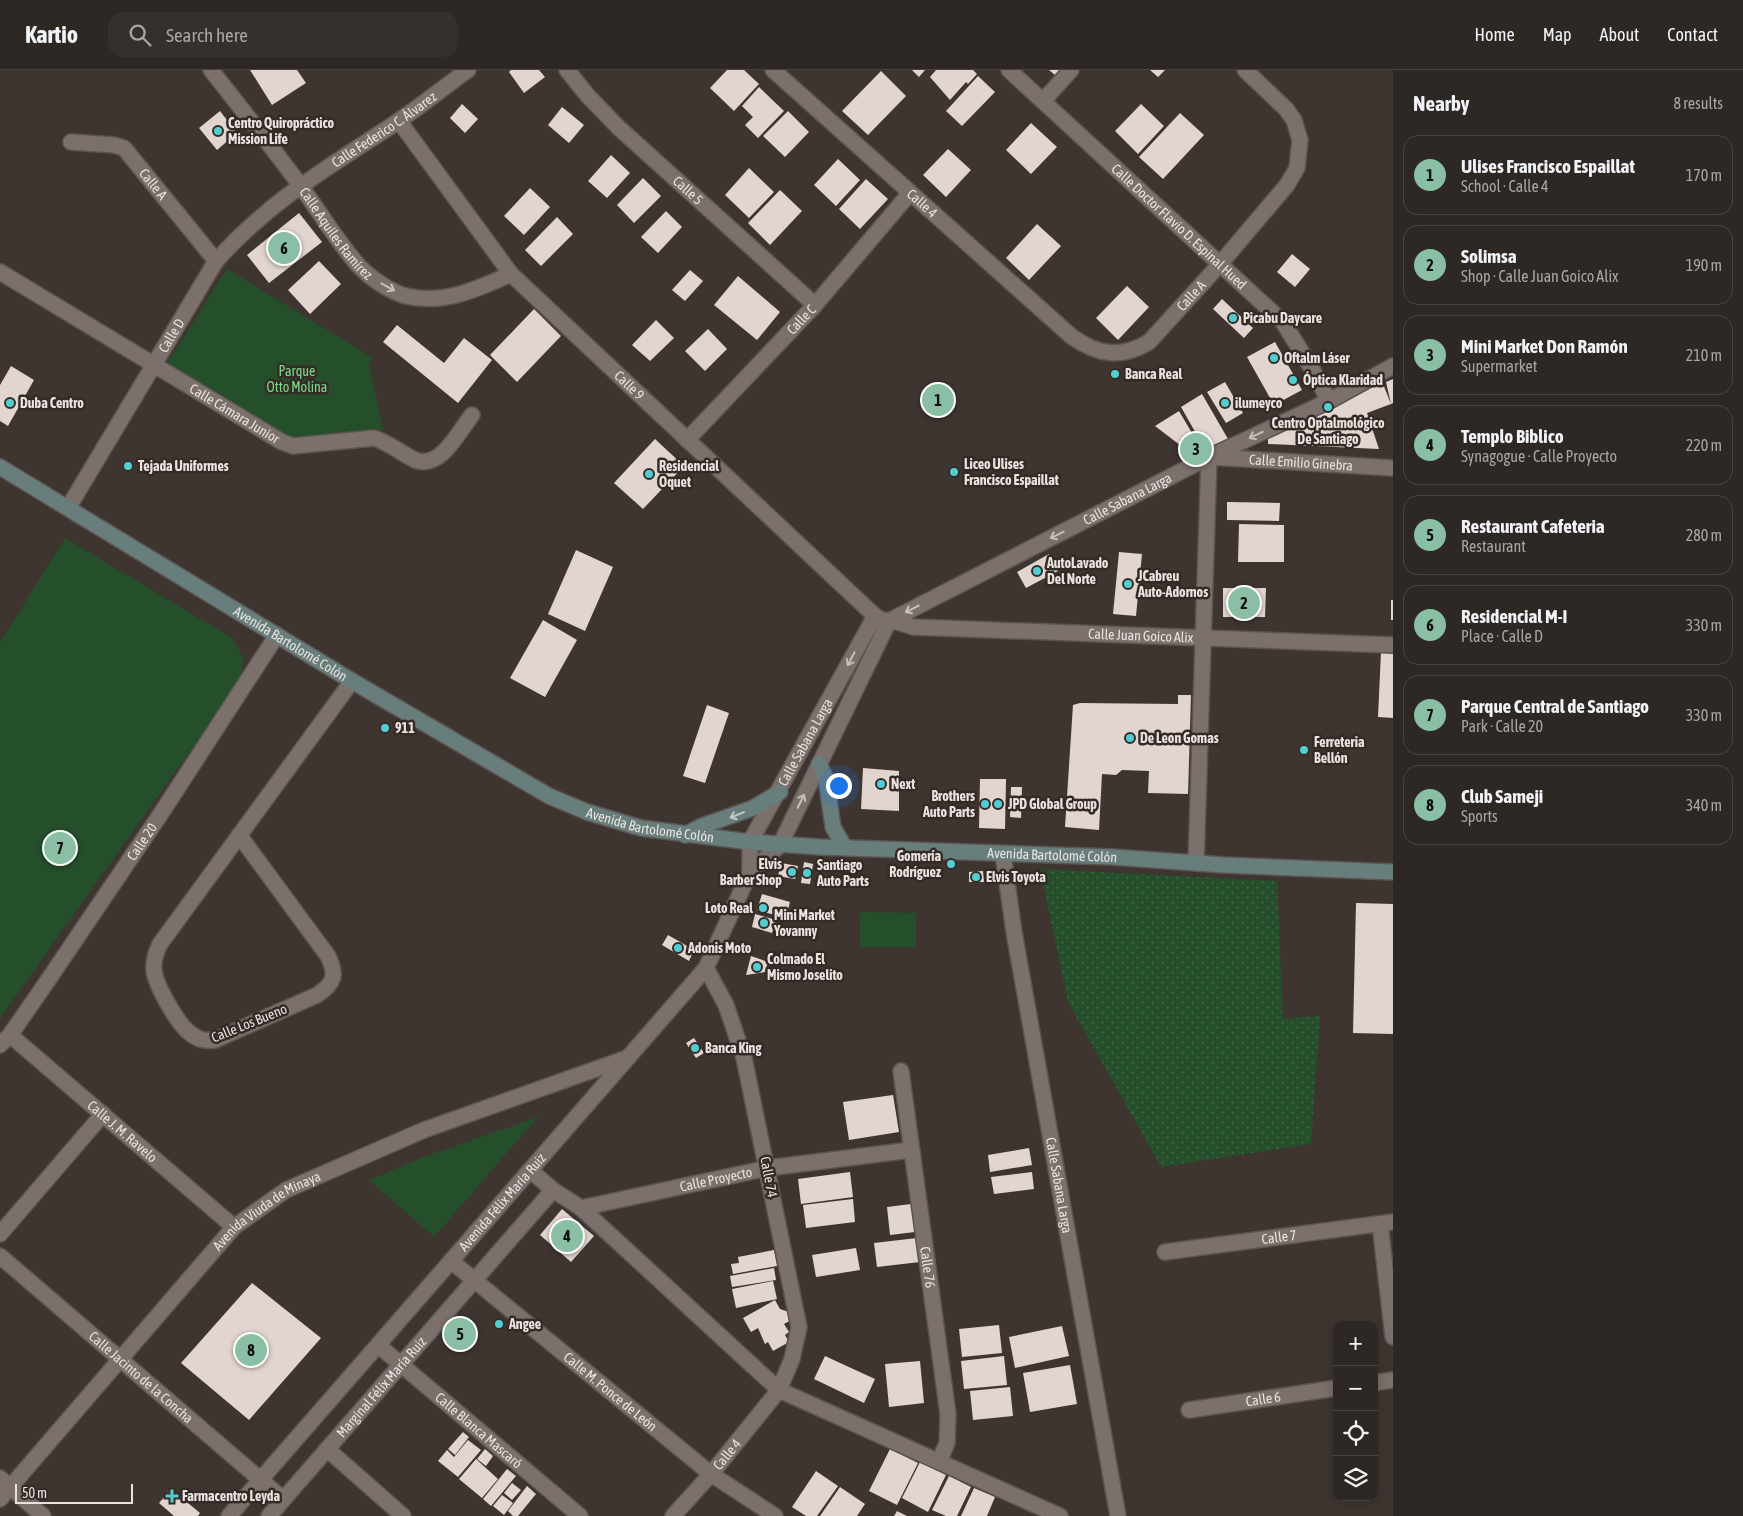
<!DOCTYPE html>
<html lang="en">
<head>
<meta charset="utf-8">
<style>
  :root { --surface:#2e2825; --page:#36302d; --text:#f1f3f6; --muted:#a7a6a7; --line:#494442; --accent:#8abfa5 }
  body { margin:0; font-family:"Asap Condensed",sans-serif; background:var(--page); color:var(--text) }
  .controls { position:absolute; right:15px; bottom:15px; display:grid; overflow:hidden; border-radius:10px; box-shadow:0 2px 12px #0003 }
  .controls button { width:45px; height:45px; display:grid; place-items:center; padding:0; border:0; border-bottom:1px solid var(--line); background:var(--surface); color:var(--text); font:25px sans-serif }
  .scale { position:absolute; left:15px; bottom:12px; width:118px; box-sizing:border-box; padding-left:5px; border:2px solid #e9e3e0; border-top:0; font-size:14px; line-height:18px; white-space:nowrap; color:#e9e3e0; -webkit-text-stroke:4px #342b27; paint-order:stroke }
  .you { position:absolute; left:838px; top:715px; width:18px; height:18px; margin:-12px; border:4px solid #fff; border-radius:50%; background:#1a73e8; box-shadow:0 0 0 8px #1a73e833 }
  .badge { display:grid; place-items:center; width:32px; height:32px; border-radius:50%; background:var(--accent); color:#111; font-size:16px; font-weight:700 }
  .pin { position:absolute; translate:-50% -50%; border:2px solid #fff; box-shadow:0 1px 5px #0006 }
  .list { margin:0; padding:0; list-style:none }
  h2 { display:flex; justify-content:space-between; align-items:center; height:65px; margin:0; padding:0 20px; font-size:21px }
  h2 small { font-size:16px; font-weight:400; color:var(--muted) }
  .list li { display:grid; grid-template-columns:32px 1fr auto; gap:15px; align-items:center; box-sizing:border-box; height:80px; margin:0 10px 10px; padding:0 10px; border:1px solid var(--line); border-radius:15px }
  .list b { display:block; font-size:19px; white-space:nowrap }
  .list p { margin:0; font-size:16px; white-space:nowrap; color:var(--muted) }
  .list em { font-size:16px; font-style:normal; color:var(--muted) }
  .icon { flex:none; width:28px; height:28px; fill:none; stroke:currentColor; stroke-width:2; stroke-linecap:round; stroke-linejoin:round }
  .map { position:relative; flex:none; width:1393px; height:1446px; overflow:hidden }
  header { display:flex; align-items:center; gap:30px; box-sizing:border-box; height:70px; padding:0 25px; background:var(--surface); border-bottom:1px solid var(--line) }
  header strong { font-size:24px }
  nav { display:flex; gap:28px; margin-inline-start:auto; font-size:18px }
  .search { width:350px; height:45px; background:var(--page); display:flex; align-items:center; gap:12px; box-sizing:border-box; padding:0 18px; border-radius:15px; color:var(--muted); font-size:19px }
  main { display:flex }
  aside { flex:1; background:var(--surface) }
  .map>svg:first-child { display:block }
</style>
</head>
<body>
<header>
<strong>Kartio</strong>
<div class="search"><svg class="icon" aria-label="search" viewBox="0 0 24 24"><circle cx="10" cy="10" r="6"/><path d="M15 15l6 6"/></svg>Search here</div>
<nav><a>Home</a><a>Map</a><a>About</a><a>Contact</a></nav>
</header>
<main>
<div class="map">
<svg width="1393" height="1446" viewBox="0 0 1393 1446">
  <defs>
    <pattern id="grass-dots" width="8" height="8" patternUnits="userSpaceOnUse" patternTransform="scale(1.25)"><rect width="8" height="8" fill="#254e2b"/><path d="M2 2h.1M6 6h.1" fill="none" stroke="#456749" stroke-width="1.8" stroke-linecap="round"/></pattern>
  </defs>
  <rect width="100%" height="100%" fill="#3e3531"/>
  <path fill="url(#grass-dots)" d="M1040 799 1277 811 1283 949 1320 946 1311 1074 1161 1097 1068 932Z"/>
  <path fill="#254e2b" d="M227 199 373 288 369 295 383 360 295 371 288 370 166 295Z
    M65 468 232 568 243 587 242 608 0 948V573Z
    M860 842 916 843V877H860Z
    M538 1047 434 1167 369 1110 426 1086Z"/>
  <path fill="#e2d5d0" d="M250 0H297L306 13 272 35Z
    M511 0H539L545 7 524 23 509 2Z
    M727 0H744L759 14 734 41 710 18Z
    M912 0H925L919 7Z
    M936 0H973L977 4 968 14 966 12 950 30 930 7Z
    M1049 0H1060L1055 5Z
    M1150 0H1165L1158 7Z
    M881 1 906 26 868 65 842 41Z
    M978 6 995 22 962 56 946 41Z
    M759 17 784 41 758 68 745 55 753 47 742 36Z
    M462 34 478 49 465 63 450 48Z
    M1141 34 1164 56 1138 84 1115 61Z
    M562 37 584 55 569 73 548 55Z
    M220 41 237 63 217 80 199 58Z
    M788 41 809 62 785 87 763 66Z
    M1180 43 1204 65 1163 109 1139 87Z
    M1031 53 1057 77 1031 104 1006 80Z
    M948 79 971 100 946 127 923 105Z
    M611 85 630 103 607 128 588 111Z
    M838 89 860 110 836 136 814 115Z
    M749 98 774 122 749 148 725 125Z
    M643 108 661 126 634 153 617 135Z
    M866 109 888 129 860 159 839 139Z
    M530 118 550 137 524 165 504 146Z
    M780 120 802 141 770 175 748 153Z
    M666 141 682 157 658 183 641 167Z
    M299 143 322 172 269 213 247 185Z
    M557 147 573 164 541 196 525 180Z
    M1037 154 1061 176 1029 210 1006 188Z
    M1292 184 1310 199 1295 217 1277 202Z
    M319 191 341 214 310 244 288 220Z
    M690 200 703 211 685 231 672 220Z
    M738 206 780 242 757 270 714 235Z
    M1127 216 1149 237 1118 270 1096 248Z
    M1222 229 1253 258 1244 268 1213 239Z
    M534 239 561 266 517 312 490 285Z
    M656 250 674 268 650 291 632 275Z
    M397 255 444 293 464 268 492 290 458 333 383 272Z
    M708 259 727 279 705 301 685 281Z
    M1275 272 1302 320 1274 335 1247 287Z
    M11 296 34 310 8 356 0 351V315Z
    M1116 299 1120 303 1115 308 1111 305Z
    M1381 309 1391 334 1367 343 1379 379 1268 374V365Z
    M1393 309V333L1391 334 1386 312Z
    M1225 312 1243 343 1226 353 1207 322Z
    M1202 324 1228 369 1206 381 1181 337Z
    M1179 341 1202 380 1193 385 1155 356Z
    M655 369 684 396 643 439 614 413Z
    M1227 432 1280 433 1279 451 1227 450Z
    M1239 454 1284 455V492H1238Z
    M576 480 613 497 585 561 548 544Z
    M1119 482 1142 484 1136 546 1113 544Z
    M1049 484 1058 501 1026 518 1017 502Z
    M1223 518H1266L1265 547H1223Z
    M1391 530H1393V550H1391Z
    M543 550 577 570 545 627 510 608Z
    M1381 582 1393 583V648L1378 647Z
    M1178 625H1191L1188 724 1148 723 1149 701 1122 700 1116 705 1102 704 1099 760 1065 757 1073 635 1080 633 1178 634Z
    M707 635 729 643 705 713 683 706Z
    M863 698 899 701V741L861 739Z
    M980 709H1006L1005 759 979 758Z
    M1011 717H1022L1021 748 1010 747Z
    M804 792 813 794 810 814 801 813Z
    M781 793 798 796 795 809 778 806Z
    M983 801 984 812H969V802Z
    M762 824 790 832 786 848 757 840Z
    M1356 833 1393 834V964L1353 963Z
    M755 844 776 850 772 863 752 857Z
    M668 865 694 880 689 891 662 875Z
    M751 886 768 892 765 902 746 905Z
    M694 968 704 983 696 988 686 973Z
    M893 1025 899 1062 849 1070 843 1032Z
    M1029 1078 1032 1095 990 1102 988 1085Z
    M850 1102 853 1127 801 1134 798 1109Z
    M1032 1102 1034 1119 994 1124 991 1107Z
    M853 1129 855 1152 806 1158 803 1135Z
    M911 1134 915 1162 890 1165 887 1137Z
    M562 1139 594 1166 571 1192 540 1165Z
    M917 1168 920 1192 877 1197 874 1173Z
    M856 1178 860 1200 816 1207 812 1185Z
    M774 1180 777 1196 733 1204 731 1194 739 1193 738 1187Z
    M774 1198 776 1210 732 1217 730 1206Z
    M773 1211 777 1229 736 1238 732 1219Z
    M252 1213 321 1268 249 1350 181 1293Z
    M775 1230 780 1239 789 1242 793 1249 784 1254 789 1262 785 1265 789 1272 773 1281 768 1272 765 1274 758 1258 751 1262 743 1248Z
    M457 1253 471 1266 462 1275 449 1262Z
    M999 1255 1002 1283 962 1287 959 1259Z
    M1062 1256 1069 1286 1015 1298 1009 1267Z
    M825 1286 875 1309 864 1333 814 1309Z
    M1004 1286 1007 1315 964 1319 961 1291Z
    M920 1291 924 1333 889 1337 885 1294Z
    M1070 1295 1077 1334 1030 1342 1023 1303Z
    M1010 1317 1013 1346 973 1350 970 1321Z
    M463 1362 469 1367 455 1385 448 1379Z
    M468 1370 481 1380 458 1407 438 1391 447 1380 454 1387Z
    M485 1379 493 1386 486 1396 477 1389Z
    M890 1379 918 1393 897 1435 869 1421Z
    M476 1389 498 1409 482 1428 459 1409Z
    M920 1392 946 1405 928 1442 902 1428Z
    M507 1399 516 1406 491 1436 483 1429Z
    M816 1401 838 1416 817 1446H806L792 1437Z
    M949 1406 971 1417 957 1446H946L932 1440Z
    M512 1413 521 1420 512 1430 504 1423Z
    M527 1416 536 1424 518 1446H513L508 1441Z
    M840 1417 865 1434 857 1446H820Z
    M974 1418 995 1427 987 1446H961Z
    M171 1419 200 1443 198 1446H174L159 1433Z
    M502 1425 513 1433 504 1445 493 1436Z
    M897 1441 907 1446H894Z"/>
  <g fill="none" stroke-linecap="round" stroke-linejoin="round">
    <g stroke="#5c5451" stroke-width="18">
      <g id="minor">
        <path id="s1" d="M211 0C241 38 271 76 300 115 319 141 336 170 358 195 369 207 390 222 406 226 444 235 477 219 511 204"/>
        <path id="s2" d="M567 0 588 26 618 57 815 235"/>
        <path id="s3" d="M773 0 1071 266C1097 285 1121 289 1149 272L1220 194 1287 115 1297 98 1300 70 1294 50 1286 39 1245 0"/>
        <path id="s4" d="M1009 0 1283 252 1312 299 1329 331"/>
        <path d="M1043 31 1071 0"/>
        <path id="s5" d="M399 51 511 204 875 546 884 551 891 550 1209 387 1329 331 1393 296"/>
        <path id="s6" d="M71 72 114 75 124 78 216 191"/>
        <path id="s7" d="M0 202 282 372 293 376 374 368C389 373 401 383 415 390 441 400 459 361 472 345"/>
        <path id="s8" d="M687 370 815 235 910 123"/>
        <path id="s9" d="M1211 387 1393 398"/>
        <path id="s10" d="M68 438 216 191C270 130 331 96 397 52 421 36 444 17 468 0"/>
        <path id="s11" d="M891 550 913 557 1393 575"/>
        <path d="M239 765 328 886C337 905 335 913 317 925L215 970C205 971 198 970 190 963 178 955 155 914 154 900 153 891 156 882 160 874L352 611"/>
        <path id="s12" d="M1003 784 1014 862 1118 1446"/>
        <path d="M1196 793 1209 387"/>
        <path id="s13" d="M750 802V772L875 546"/>
        <path id="s14" d="M10 965 234 1157"/>
        <path id="s15" d="M0 975 10 965 42 919 162 742 277 565"/>
        <path id="s16" d="M901 1001 948 1344 947 1373 939 1392"/>
        <path d="M530 1100 553 1120 581 1138 779 1320 1060 1446"/>
        <path id="s17" d="M581 1138 768 1098 911 1080"/>
        <path d="M1380 1154 1393 1267"/>
        <path d="M0 1164 103 1044"/>
        <path id="s18" d="M1165 1182 1393 1152"/>
        <path id="s19" d="M0 1186 283 1429"/>
        <path id="s20" d="M451 1191 711 1404 775 1446"/>
        <path id="s21" d="M378 1275 580 1446"/>
        <path d="M1374 1313 1393 1310"/>
        <path id="s22" d="M1189 1340 1337 1318"/>
        <path d="M327 1379 403 1446"/>
        <path d="M0 1408 43 1446"/>
        <path id="s23" d="M0 1429 234 1157 286 1120 424 1060 627 988"/>
        <path id="s24" d="M229 1446 706 898 750 802 780 775 889 551"/>
        <path id="s25" d="M269 1446 553 1120"/>
        <path id="s26" d="M673 1446 711 1404 779 1320 792 1289 799 1257 744 988 726 935 706 898"/>
      </g>
    </g>
    <g stroke="#5c5451" stroke-width="18">
      <g id="secondary">
        <path id="s27" d="M0 397 352 611 549 726 587 742 641 758 750 772 820 777 1113 787 1223 795 1393 802"/>
        <path d="M819 694 826 708 833 757 845 778"/>
        <path d="M685 765 702 756 753 738 780 722"/>
      </g>
    </g>
    <use href="#minor" stroke="#7b706b" stroke-width="15"/>
    <use href="#secondary" stroke="#687e7c" stroke-width="15"/>
  </g>
  <defs><path id="oneway-shaft" d="M-6 0H5M1.5-3L5.5 0L1.5 3" fill="none" stroke-width="1.6" stroke-linecap="round" stroke-linejoin="round" transform="scale(1.25)"/></defs>
  <g stroke="#c8c0bd">
    <use href="#oneway-shaft" transform="translate(388 217) rotate(29)"/>
    <use href="#oneway-shaft" transform="translate(1256 365) rotate(155)"/>
    <use href="#oneway-shaft" transform="translate(1057 465) rotate(153)"/>
    <use href="#oneway-shaft" transform="translate(912 539) rotate(153)"/>
    <use href="#oneway-shaft" transform="translate(851 589) rotate(118)"/>
    <use href="#oneway-shaft" transform="translate(801 731) rotate(-64)"/>
  </g>
  <use stroke="#c9cac7" href="#oneway-shaft" transform="translate(737 745) rotate(158)"/>
  <g fill="#52cdd0" stroke="#342b27" stroke-width="2">
    <circle cx="218" cy="61" r="5"/>
    <circle cx="1233" cy="248" r="5"/>
    <circle cx="1274" cy="288" r="5"/>
    <circle cx="1115" cy="304" r="5"/>
    <circle cx="1293" cy="310" r="5"/>
    <circle cx="10" cy="333" r="5"/>
    <circle cx="1225" cy="333" r="5"/>
    <circle cx="1328" cy="337" r="5"/>
    <circle cx="128" cy="396" r="5"/>
    <circle cx="954" cy="402" r="5"/>
    <circle cx="649" cy="404" r="5"/>
    <circle cx="1037" cy="501" r="5"/>
    <circle cx="1128" cy="514" r="5"/>
    <circle cx="385" cy="658" r="5"/>
    <circle cx="1130" cy="668" r="5"/>
    <circle cx="1304" cy="680" r="5"/>
    <circle cx="881" cy="714" r="5"/>
    <circle cx="985" cy="734" r="5"/>
    <circle cx="998" cy="734" r="5"/>
    <circle cx="951" cy="794" r="5"/>
    <circle cx="792" cy="802" r="5"/>
    <circle cx="807" cy="803" r="5"/>
    <circle cx="976" cy="807" r="5"/>
    <circle cx="763" cy="838" r="5"/>
    <circle cx="764" cy="853" r="5"/>
    <circle cx="678" cy="878" r="5"/>
    <circle cx="757" cy="897" r="5"/>
    <circle cx="695" cy="978" r="5"/>
    <circle cx="499" cy="1254" r="5"/>
    <path d="M169.5 1418.5h5v5h5v5h-5v5h-5v-5h-5v-5h5z"/>
  </g>
  <g text-anchor="middle" dominant-baseline="central" stroke-width="5" stroke-linejoin="round" paint-order="stroke">
    <g font-size="14" font-weight="bold" fill="#e9e3e0" stroke="#342b27" text-anchor="start">
      <text x="228" y="53">Centro Quiropráctico<tspan x="228" dy="16">Mission Life</tspan></text>
      <text x="1243" y="248">Picabu Daycare</text>
      <text x="1284" y="288">Oftalm Láser</text>
      <text x="1125" y="304">Banca Real</text>
      <text x="1303" y="310">Óptica Klaridad</text>
      <text x="20" y="333">Duba Centro</text>
      <text x="1235" y="333">ilumeyco</text>
      <text x="1328" y="353" text-anchor="middle">Centro Optalmológico<tspan x="1328" dy="16">De Santiago</tspan></text>
      <text x="964" y="394">Liceo Ulises<tspan x="964" dy="16">Francisco Espaillat</tspan></text>
      <text x="138" y="396">Tejada Uniformes</text>
      <text x="659" y="396">Residencial<tspan x="659" dy="16">Oquet</tspan></text>
      <text x="1047" y="493">AutoLavado<tspan x="1047" dy="16">Del Norte</tspan></text>
      <text x="1138" y="506">JCabreu<tspan x="1138" dy="16">Auto-Adornos</tspan></text>
      <text x="395" y="658">911</text>
      <text x="1140" y="668">De Leon Gomas</text>
      <text x="1314" y="672">Ferreteria<tspan x="1314" dy="16">Bellón</tspan></text>
      <text x="891" y="714">Next</text>
      <text x="975" y="726" text-anchor="end">Brothers<tspan x="975" dy="16">Auto Parts</tspan></text>
      <text x="1008" y="734">JPD Global Group</text>
      <text x="941" y="786" text-anchor="end">Gomería<tspan x="941" dy="16">Rodríguez</tspan></text>
      <text x="782" y="794" text-anchor="end">Elvis<tspan x="782" dy="16">Barber Shop</tspan></text>
      <text x="817" y="795">Santiago<tspan x="817" dy="16">Auto Parts</tspan></text>
      <text x="986" y="807">Elvis Toyota</text>
      <text x="753" y="838" text-anchor="end">Loto Real</text>
      <text x="774" y="845">Mini Market<tspan x="774" dy="16">Yovanny</tspan></text>
      <text x="688" y="878">Adonis Moto</text>
      <text x="767" y="889">Colmado El<tspan x="767" dy="16">Mismo Joselito</tspan></text>
      <text x="705" y="978">Banca King</text>
      <text x="509" y="1254">Angee</text>
      <text x="182" y="1426">Farmacentro Leyda</text>
    </g>
    <g font-size="14" fill="#e9e3e0" stroke="#342b27">
      <text stroke="none"><textPath href="#s10" startOffset="502">Calle Federico C. Álvarez</textPath></text>
      <text stroke="none"><textPath href="#s6" startOffset="100">Calle A</textPath></text>
      <text stroke="none"><textPath href="#s2" startOffset="171">Calle 5</textPath></text>
      <text stroke="none"><textPath href="#s3" startOffset="200">Calle 4</textPath></text>
      <text stroke="none"><textPath href="#s4" startOffset="231">Calle Doctor Flavio D. Espinal Hued</textPath></text>
      <text stroke="none"><textPath href="#s1" startOffset="206">Calle Aquiles Ramírez</textPath></text>
      <text stroke="none"><textPath href="#s3" startOffset="546">Calle A</textPath></text>
      <text stroke="none"><textPath href="#s8" startOffset="166">Calle C</textPath></text>
      <text stroke="none"><textPath href="#s10" startOffset="201">Calle D</textPath></text>
      <text stroke="none"><textPath href="#s5" startOffset="352">Calle 9</textPath></text>
      <text stroke="none"><textPath href="#s7" startOffset="274">Calle Cámara Junior</textPath></text>
      <text stroke="none"><textPath href="#s9" startOffset="90">Calle Emilio Ginebra</textPath></text>
      <text stroke="none"><textPath href="#s5" startOffset="972">Calle Sabana Larga</textPath></text>
      <text stroke="none"><textPath href="#s11" startOffset="251">Calle Juan Goico Alix</textPath></text>
      <text stroke="none"><textPath href="#s27" startOffset="340">Avenida Bartolomé Colón</textPath></text>
      <text stroke="none"><textPath href="#s13" startOffset="144">Calle Sabana Larga</textPath></text>
      <text stroke="none"><textPath href="#s27" startOffset="746">Avenida Bartolomé Colón</textPath></text>
      <text stroke="none"><textPath href="#s15" startOffset="248">Calle 20</textPath></text>
      <text stroke="none"><textPath href="#s27" startOffset="1150">Avenida Bartolomé Colón</textPath></text>
      <text transform="translate(249 953) rotate(-22)">Calle Los Bueno</text>
      <text stroke="none"><textPath href="#s14" startOffset="148">Calle J. M. Ravelo</textPath></text>
      <text transform="translate(769 1107) rotate(79)">Calle 74</text>
      <text stroke="none"><textPath href="#s17" startOffset="138">Calle Proyecto</textPath></text>
      <text stroke="none"><textPath href="#s12" startOffset="336">Calle Sabana Larga</textPath></text>
      <text stroke="none"><textPath href="#s24" startOffset="416">Avenida Félix María Ruiz</textPath></text>
      <text stroke="none"><textPath href="#s23" startOffset="395">Avenida Viuda de Minaya</textPath></text>
      <text stroke="none"><textPath href="#s18" startOffset="115">Calle 7</textPath></text>
      <text stroke="none"><textPath href="#s16" startOffset="198">Calle 76</textPath></text>
      <text stroke="none"><textPath href="#s19" startOffset="186">Calle Jacinto de la Concha</textPath></text>
      <text stroke="none"><textPath href="#s25" startOffset="171">Marginal Félix María Ruiz</textPath></text>
      <text stroke="none"><textPath href="#s20" startOffset="206">Calle M. Ponce de León</textPath></text>
      <text stroke="none"><textPath href="#s22" startOffset="75">Calle 6</textPath></text>
      <text stroke="none"><textPath href="#s21" startOffset="132">Calle Blanca Mascaró</textPath></text>
      <text stroke="none"><textPath href="#s26" startOffset="82">Calle 4</textPath></text>
    </g>
    <g font-size="14" fill="#7bdd89" stroke="#342b27">
      <text x="297" y="301">Parque<tspan x="297" dy="16">Otto Molina</tspan></text>
    </g>
  </g>
</svg>
<div class="controls">
<button>+</button>
<button>−</button>
<button><svg class="icon" aria-label="locate" viewBox="0 0 24 24"><circle cx="12" cy="12" r="6"/><path d="M12 2v4M12 18v4M2 12h4M18 12h4"/></svg></button>
<button><svg class="icon" aria-label="layers" viewBox="0 0 24 24"><path d="M12 4l9 5-9 5-9-5zM3 14l9 5 9-5"/></svg></button>
</div>
<div class="scale">50 m</div>
<div class="you"></div>
<div class="pin badge" style="left:938px;top:330px">1</div>
<div class="pin badge" style="left:1244px;top:533px">2</div>
<div class="pin badge" style="left:1196px;top:379px">3</div>
<div class="pin badge" style="left:567px;top:1166px">4</div>
<div class="pin badge" style="left:460px;top:1264px">5</div>
<div class="pin badge" style="left:284px;top:178px">6</div>
<div class="pin badge" style="left:60px;top:778px">7</div>
<div class="pin badge" style="left:251px;top:1280px">8</div>
</div>
<aside>
<h2>Nearby<small>8 results</small></h2>
<ul class="list">
<li><span class="badge">1</span><div><b>Ulises Francisco Espaillat</b><p>School · Calle 4</p></div><em>170 m</em></li>
<li><span class="badge">2</span><div><b>Solimsa</b><p>Shop · Calle Juan Goico Alix</p></div><em>190 m</em></li>
<li><span class="badge">3</span><div><b>Mini Market Don Ramón</b><p>Supermarket</p></div><em>210 m</em></li>
<li><span class="badge">4</span><div><b>Templo Biblico</b><p>Synagogue · Calle Proyecto</p></div><em>220 m</em></li>
<li><span class="badge">5</span><div><b>Restaurant Cafeteria</b><p>Restaurant</p></div><em>280 m</em></li>
<li><span class="badge">6</span><div><b>Residencial M-I</b><p>Place · Calle D</p></div><em>330 m</em></li>
<li><span class="badge">7</span><div><b>Parque Central de Santiago</b><p>Park · Calle 20</p></div><em>330 m</em></li>
<li><span class="badge">8</span><div><b>Club Sameji</b><p>Sports</p></div><em>340 m</em></li>
</ul>
</aside>
</main>
</body>
</html>
